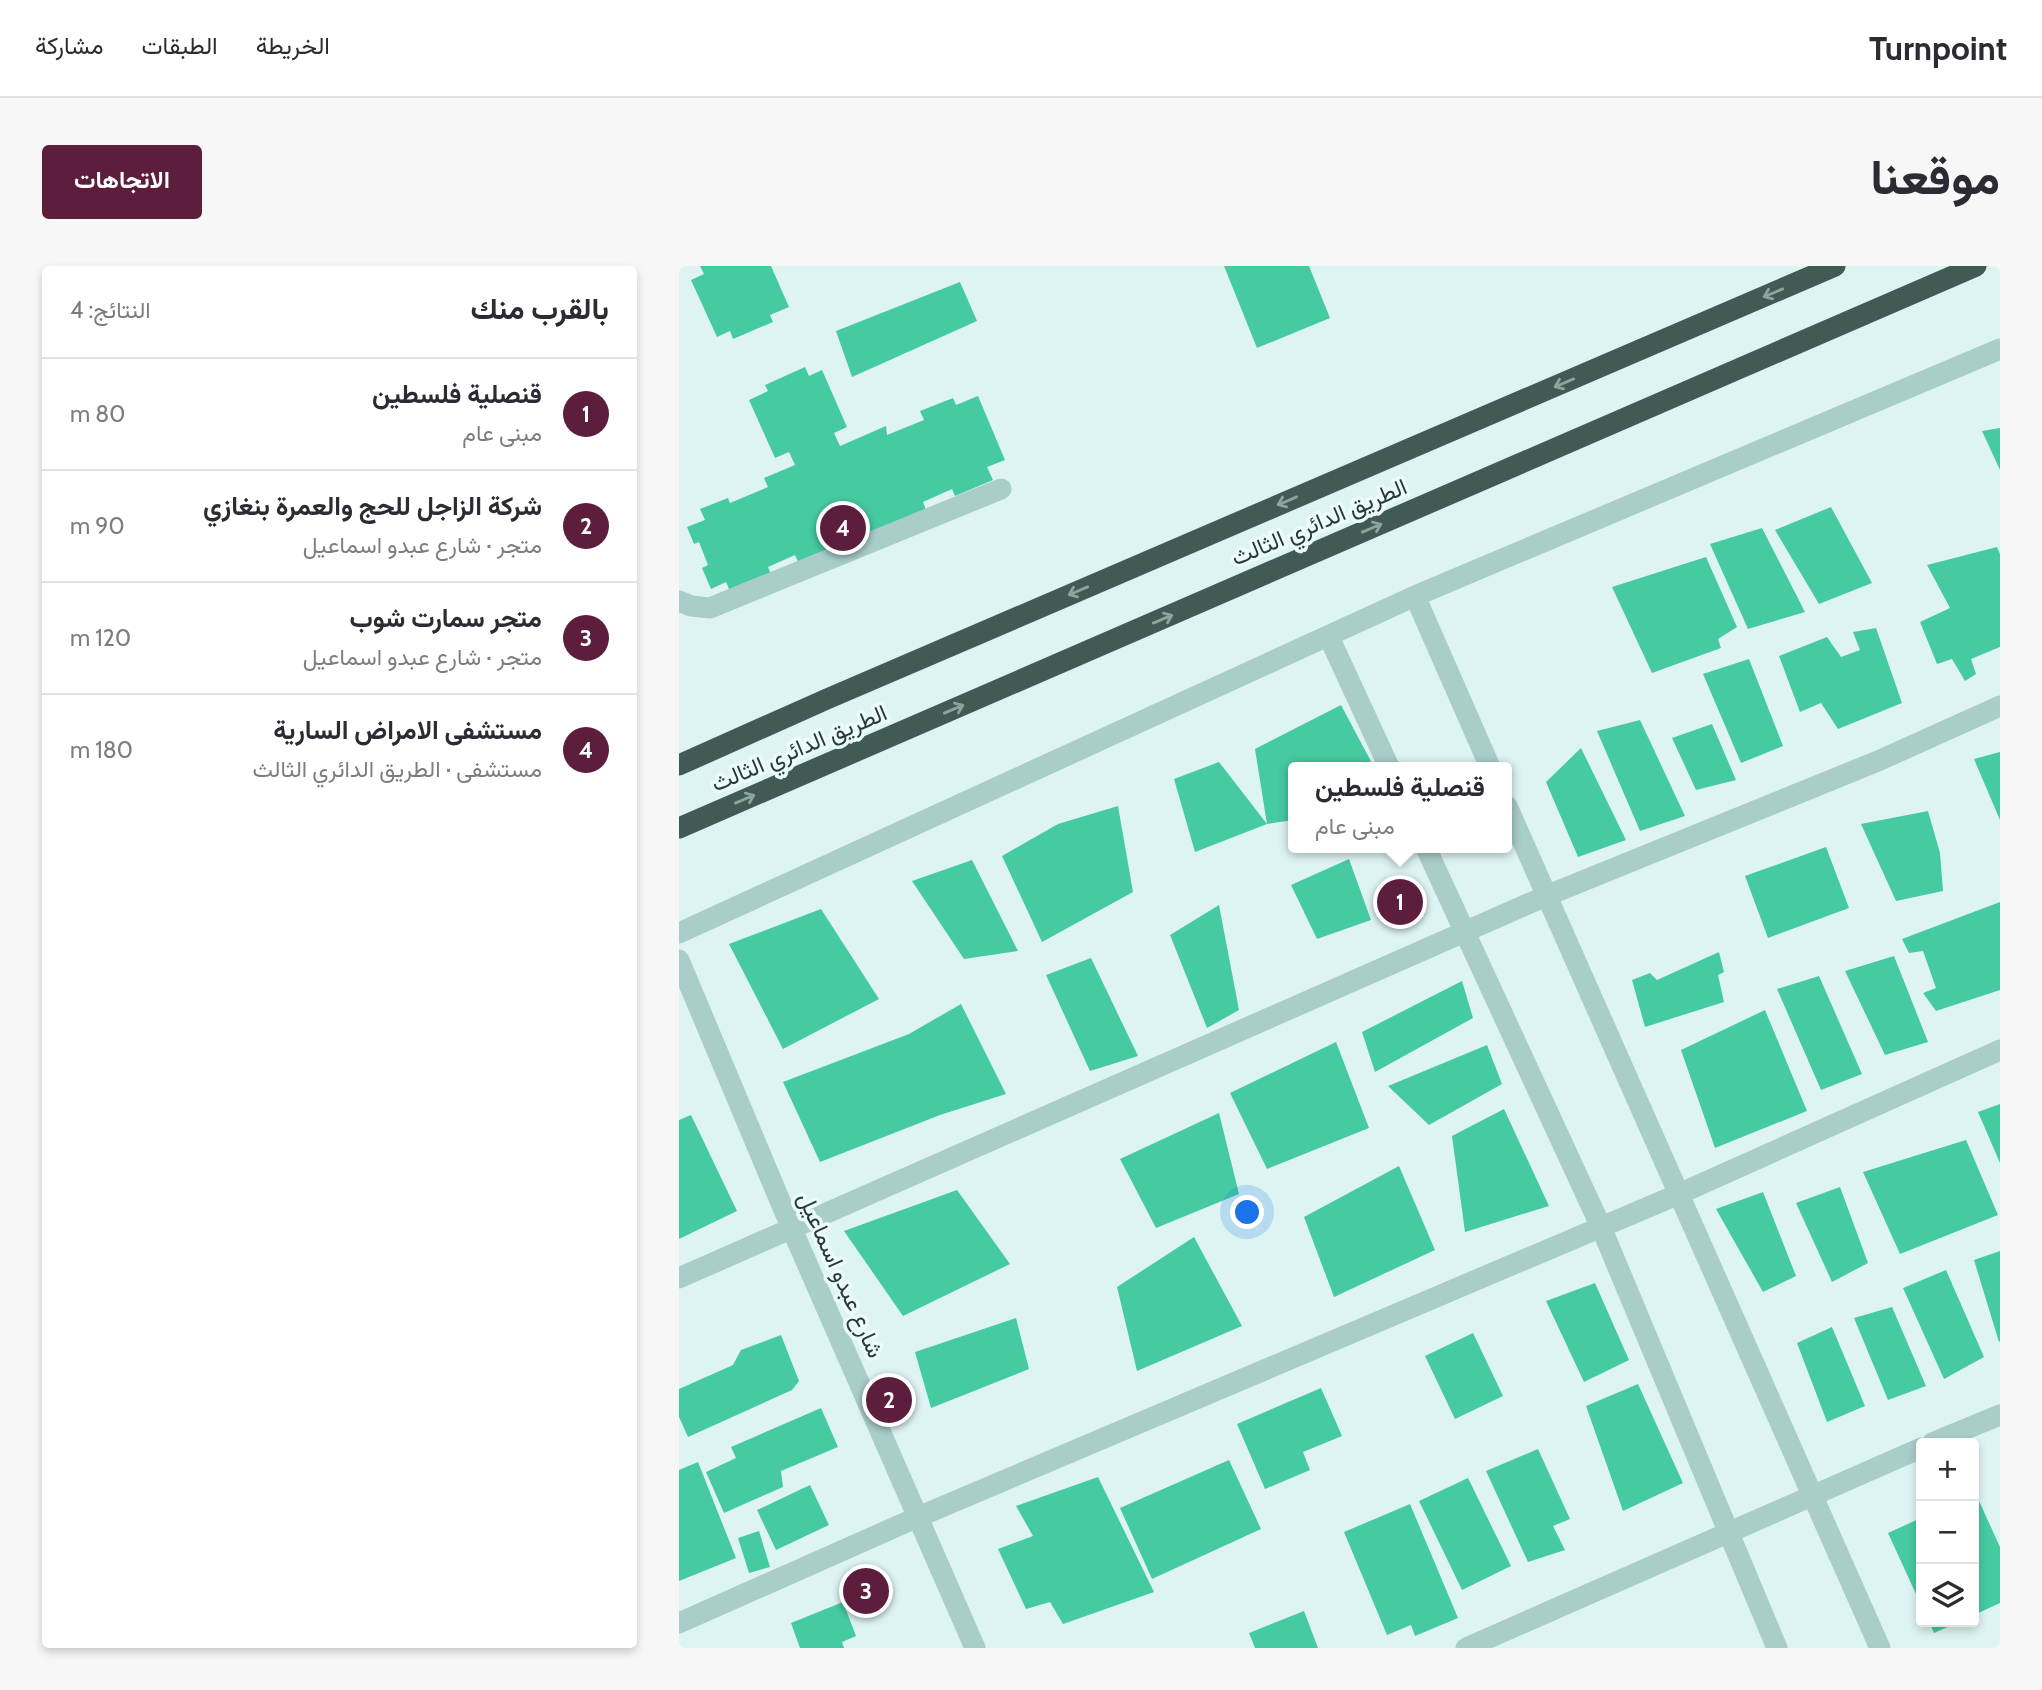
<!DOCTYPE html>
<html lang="ar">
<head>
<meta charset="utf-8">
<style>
  :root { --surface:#fff; --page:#f7f7f7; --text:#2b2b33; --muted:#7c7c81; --line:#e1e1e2; --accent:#5d1d3c }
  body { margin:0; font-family:Cabin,Vazirmatn,sans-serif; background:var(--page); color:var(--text); direction:rtl }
  .controls { position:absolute; right:21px; bottom:21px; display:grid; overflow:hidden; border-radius:7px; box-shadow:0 4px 10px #0003 }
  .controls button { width:63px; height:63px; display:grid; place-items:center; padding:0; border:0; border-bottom:2px solid var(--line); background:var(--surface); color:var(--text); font:35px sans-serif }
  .you { position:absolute; left:569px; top:947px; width:24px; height:24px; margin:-18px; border:5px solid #fff; border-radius:50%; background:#1a73e8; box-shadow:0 0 0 10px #1a73e833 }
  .badge { display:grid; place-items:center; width:46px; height:46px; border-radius:50%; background:var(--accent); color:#fff; font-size:23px; font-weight:700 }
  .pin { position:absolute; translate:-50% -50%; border:4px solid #fff; box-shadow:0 2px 7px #0006 }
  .popup { position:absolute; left:609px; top:496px; width:224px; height:91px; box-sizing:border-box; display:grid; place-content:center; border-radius:7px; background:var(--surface); filter:drop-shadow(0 2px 5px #0005); font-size:23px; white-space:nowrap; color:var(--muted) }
  .popup b { font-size:26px; color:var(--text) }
  .popup::after { content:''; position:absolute; left:50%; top:100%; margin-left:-14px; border:14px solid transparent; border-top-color:var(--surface) }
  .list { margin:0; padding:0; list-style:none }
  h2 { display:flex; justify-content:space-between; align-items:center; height:91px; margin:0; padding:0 28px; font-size:30px }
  h2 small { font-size:23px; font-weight:400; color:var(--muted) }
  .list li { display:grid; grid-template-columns:46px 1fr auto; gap:21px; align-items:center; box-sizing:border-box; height:112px; padding:0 28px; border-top:2px solid var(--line) }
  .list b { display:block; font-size:26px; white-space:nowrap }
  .list p { margin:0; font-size:23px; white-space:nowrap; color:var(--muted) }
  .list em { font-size:23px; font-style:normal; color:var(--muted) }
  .icon { flex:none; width:38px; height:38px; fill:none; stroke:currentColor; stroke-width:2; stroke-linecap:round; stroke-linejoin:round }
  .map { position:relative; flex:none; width:1321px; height:1382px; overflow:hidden; direction:ltr; border-radius:7px }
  header { display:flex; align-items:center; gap:42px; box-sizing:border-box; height:98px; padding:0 35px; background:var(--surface); border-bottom:2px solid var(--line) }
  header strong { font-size:33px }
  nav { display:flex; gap:38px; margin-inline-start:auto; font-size:24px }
  .intro { display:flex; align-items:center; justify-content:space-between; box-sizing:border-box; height:168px; padding:0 42px }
  h1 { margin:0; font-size:49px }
  .button { padding:18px 32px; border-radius:7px; background:var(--accent); color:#fff; font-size:24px; font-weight:700 }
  main { display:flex; gap:42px; padding:0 42px }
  aside { flex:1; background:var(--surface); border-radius:7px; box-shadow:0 4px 10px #0003 }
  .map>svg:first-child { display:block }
</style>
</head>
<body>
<header>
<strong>Turnpoint</strong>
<nav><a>الخريطة</a><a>الطبقات</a><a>مشاركة</a></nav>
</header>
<div class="intro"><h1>موقعنا</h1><a class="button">الاتجاهات</a></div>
<main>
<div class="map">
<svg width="1321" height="1382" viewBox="0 0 1321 1382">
  <rect width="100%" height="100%" fill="#def4f3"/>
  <path fill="#46caa2" d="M21 0H92L110 41 91 49 94 56 54 73 51 65 38 71 12 14 25 8Z
    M545 0H630L651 52 578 82Z
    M281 16 298 55 173 111 157 65Z
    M126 101 130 110 143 104 168 161 155 167 161 180 207 160 208 169 245 154 241 145 274 132 277 139 299 130 326 194 308 201 314 214 276 230 273 223 244 236 247 244 120 298 116 289 89 301 92 308 51 325 47 316 32 323 23 302 29 299 20 276 15 278 8 261 26 254 21 243 49 232 51 237 89 221 85 212 116 199 110 186 96 192 70 134 89 125 86 119Z
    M1321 162V204L1303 165Z
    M1152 241 1193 317 1140 338 1096 264Z
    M1083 262 1126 346 1069 363 1031 278Z
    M1318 281 1321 288V381L1292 393 1297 408 1286 415 1273 393 1258 398 1241 356 1271 342 1248 299Z
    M1027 291 1058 361 1039 373 1042 382 973 407 933 321Z
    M1197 362 1223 437 1159 463 1142 437 1121 446 1100 390 1148 371 1162 391 1181 384 1174 366Z
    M1070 393 1104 480 1062 497 1024 408Z
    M662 439 695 501H614V554L588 558 576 483Z
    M961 454 1006 550 961 565 918 465Z
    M1033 458 1057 514 1017 524 993 472Z
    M902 482 947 574 899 591 867 516Z
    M1321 486V554L1295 493Z
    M540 496 588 558 516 586 495 513Z
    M439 540 454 626 363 676 323 590 379 558Z
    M1249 545 1261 587 1264 625 1217 635 1182 558Z
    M1147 581 1170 642 1089 672 1066 610Z
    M670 593 692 654 638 673 612 619Z
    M293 594 339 685 285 693 233 615Z
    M1321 636V724L1257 745 1244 727 1257 722 1244 685 1230 687 1223 673Z
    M540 639 560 744 528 762 491 669Z
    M142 643 200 733 104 783 50 678Z
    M1040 686 1045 706 1039 709 1045 736 966 761 953 714 971 707 978 714Z
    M1215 690 1249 776 1206 789 1166 705Z
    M412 692 459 790 411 805 367 709Z
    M1140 710 1183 808 1142 824 1098 723Z
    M783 715 794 752 696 806 683 766Z
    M282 738 327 828 261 849 141 896 104 816 230 768Z
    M1086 744 1128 845 1036 882 1002 784Z
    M657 776 690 862 588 903 551 827Z
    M808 779 823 818 750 859 709 820Z
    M1321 838V897L1299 846Z
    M825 843 870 940 786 966 773 870Z
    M540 847 560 928 477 962 441 893Z
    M12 849 58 945 0 973V854Z
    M1287 874 1319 949 1221 988 1184 906Z
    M720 900 756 984 655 1031 625 951Z
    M1161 921 1189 997 1153 1016 1117 937Z
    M278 924 331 998 224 1050 165 965Z
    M1084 926 1117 1010 1084 1026 1037 943Z
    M515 971 563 1060 458 1105 438 1021Z
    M1321 985V1075L1320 1076 1295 994Z
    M1267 1004 1305 1091 1265 1113 1224 1022Z
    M916 1017 950 1094 905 1116 867 1035Z
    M1213 1041 1247 1120 1209 1134 1175 1052Z
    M337 1052 350 1103 252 1142 236 1086Z
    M1153 1061 1186 1140 1148 1156 1118 1077Z
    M794 1067 824 1130 776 1153 746 1090Z
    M102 1069 120 1115 113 1124 9 1171 0 1151V1123L54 1099 62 1084Z
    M959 1118 1004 1217 944 1245 907 1140Z
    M642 1122 663 1170 624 1186 631 1204 586 1223 558 1158Z
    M142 1142 159 1181 102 1205 104 1221 45 1247 27 1206 57 1192 52 1181Z
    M859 1183 891 1253 874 1260 886 1284 849 1296 807 1205Z
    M550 1194 582 1263 473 1313 441 1242Z
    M19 1196 57 1292 0 1315V1204Z
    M419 1211 475 1326 384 1358 371 1336 347 1343 319 1283 354 1270 337 1240Z
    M789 1212 832 1300 783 1324 740 1235Z
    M131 1219 150 1259 97 1284 78 1244Z
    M1295 1224 1321 1281V1337L1295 1349Z
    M731 1238 779 1352 736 1370 732 1359 708 1369 665 1266Z
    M1242 1252V1339L1209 1267Z
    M80 1265 91 1301 70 1307 59 1272Z
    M164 1336 177 1370 163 1376 165 1382H121L112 1357Z
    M625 1345 639 1382H576L570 1367Z
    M1250 1356H1280L1255 1367Z"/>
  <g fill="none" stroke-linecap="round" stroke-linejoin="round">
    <path stroke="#a9cdc9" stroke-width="21" d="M736 330 811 501
      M0 335 12 340 31 342 322 223
      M650 371 710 501
      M828 540 1201 1382
      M747 582 922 961 1098 1382
      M0 667 736 330 1321 83
      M0 694 112 961 296 1382
      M0 1012 867 630 1199 495 1321 440
      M1253 1177 1321 1149
      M0 1357 239 1251 1000 928 1321 784
      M787 1382 1242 1182"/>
    <path stroke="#405b55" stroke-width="21" d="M0 499 148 433 1156 0
      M0 562 1297 0"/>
  </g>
  <defs><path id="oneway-shaft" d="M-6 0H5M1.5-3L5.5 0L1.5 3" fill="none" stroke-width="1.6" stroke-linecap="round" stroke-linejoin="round" transform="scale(1.75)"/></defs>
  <g stroke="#8da3a0">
    <use href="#oneway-shaft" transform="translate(1094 27) rotate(157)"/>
    <use href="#oneway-shaft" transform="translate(885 117) rotate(157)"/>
    <use href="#oneway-shaft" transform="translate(608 235) rotate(157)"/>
    <use href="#oneway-shaft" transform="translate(693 262) rotate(-23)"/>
    <use href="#oneway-shaft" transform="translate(399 325) rotate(157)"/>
    <use href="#oneway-shaft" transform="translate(484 353) rotate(-23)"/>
    <use href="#oneway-shaft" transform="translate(275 443) rotate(-23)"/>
    <use href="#oneway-shaft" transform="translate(66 533) rotate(-23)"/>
  </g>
  <g text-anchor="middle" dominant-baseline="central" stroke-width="7" stroke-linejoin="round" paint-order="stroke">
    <g font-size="23" fill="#293a36" stroke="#ebfbfb">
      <text transform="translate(640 256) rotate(-23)">الطريق الدائري الثالث</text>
      <text transform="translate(120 482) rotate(-23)">الطريق الدائري الثالث</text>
      <text transform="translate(162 1009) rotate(66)">شارع عبدو اسماعيل</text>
    </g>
  </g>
</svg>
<div class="controls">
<button>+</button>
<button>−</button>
<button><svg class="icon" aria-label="layers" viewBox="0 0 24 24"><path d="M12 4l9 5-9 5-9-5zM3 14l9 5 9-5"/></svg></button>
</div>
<div class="you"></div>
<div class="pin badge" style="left:721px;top:636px">1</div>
<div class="popup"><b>قنصلية فلسطين</b>مبنى عام</div>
<div class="pin badge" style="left:210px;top:1134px">2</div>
<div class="pin badge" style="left:187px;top:1325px">3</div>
<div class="pin badge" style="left:164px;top:262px">4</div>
</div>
<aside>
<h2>بالقرب منك<small>النتائج: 4</small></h2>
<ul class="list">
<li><span class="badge">1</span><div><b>قنصلية فلسطين</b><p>مبنى عام</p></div><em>80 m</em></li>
<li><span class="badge">2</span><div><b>شركة الزاجل للحج والعمرة بنغازي</b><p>متجر · شارع عبدو اسماعيل</p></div><em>90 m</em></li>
<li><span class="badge">3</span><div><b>متجر سمارت شوب</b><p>متجر · شارع عبدو اسماعيل</p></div><em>120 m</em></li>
<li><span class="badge">4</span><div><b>مستشفى الامراض السارية</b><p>مستشفى · الطريق الدائري الثالث</p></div><em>180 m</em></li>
</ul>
</aside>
</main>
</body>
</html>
